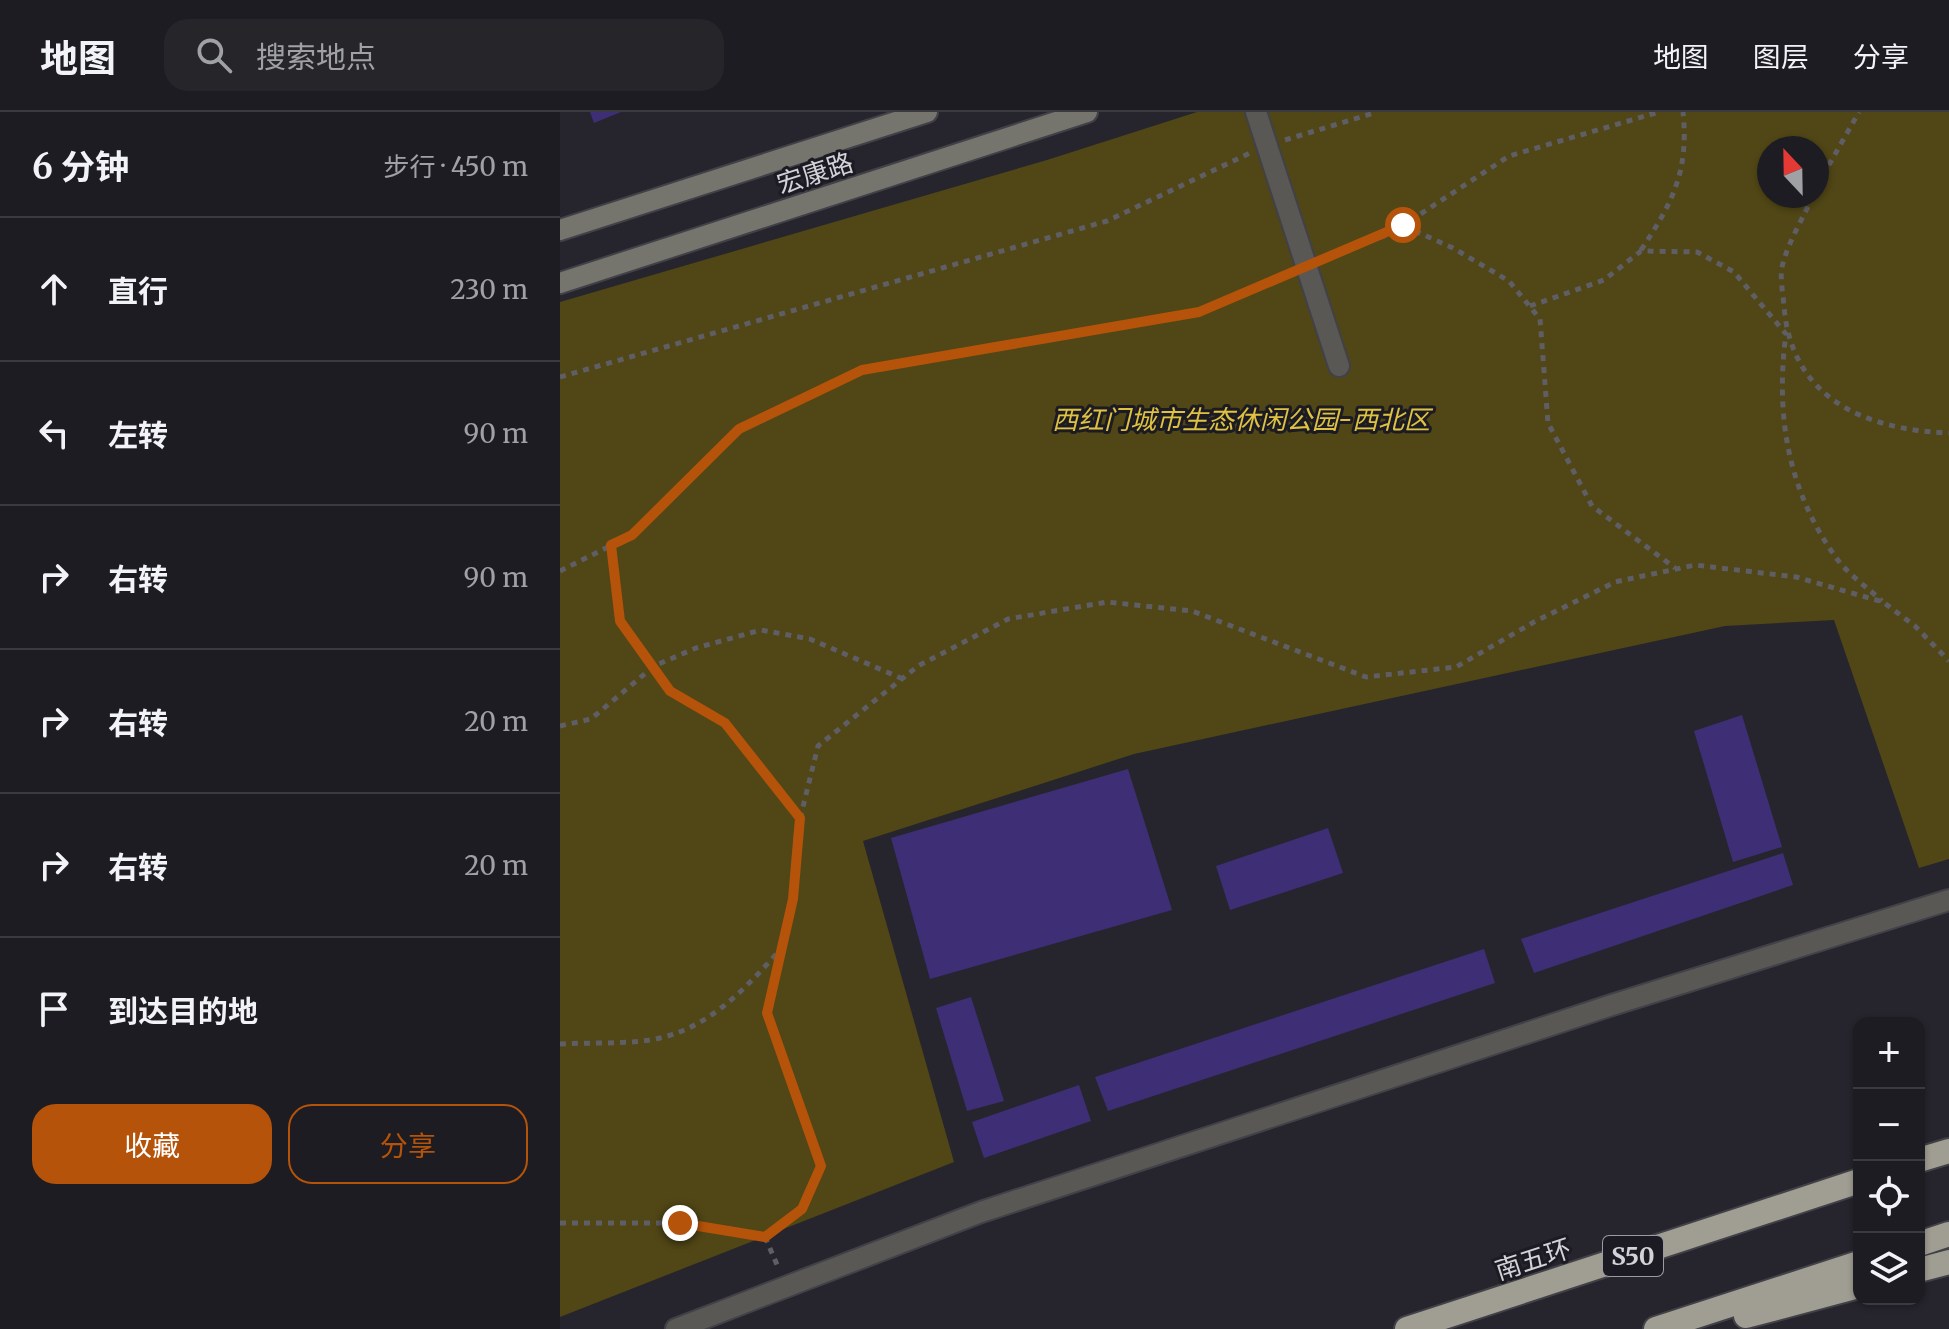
<!DOCTYPE html>
<html lang="zh">
<head>
<meta charset="utf-8">
<style>
  :root { --surface:#1c1c22; --page:#25252a; --text:#f1f3f6; --muted:#a0a1a5; --line:#3a3a40; --accent:#b45309 }
  body { margin:0; font-family:Merriweather,"Noto Sans SC",serif; background:var(--page); color:var(--text) }
  .controls { position:absolute; right:24px; bottom:24px; display:grid; overflow:hidden; border-radius:16px; box-shadow:0 2px 6px #0004 }
  .controls button { width:72px; height:72px; display:grid; place-items:center; padding:0; border:0; border-bottom:2px solid var(--line); background:var(--surface); color:var(--text); font:40px sans-serif }
  .compass { position:absolute; left:1197px; top:24px; width:72px; height:72px; border-radius:50%; background:var(--surface); box-shadow:0 2px 6px #0004; rotate:338deg }
  .stop { position:absolute; width:24px; height:24px; margin:-18px; border:6px solid #b45309; border-radius:50%; background:#fff }
  .stop.end { background:#b45309; border-color:#fff; box-shadow:0 2px 8px #0008 }
  .list { margin:0; padding:0; list-style:none }
  h2 { display:flex; justify-content:space-between; align-items:center; height:104px; margin:0; padding:0 32px; font-size:34px }
  h2 small { font-size:26px; font-weight:400; color:var(--muted) }
  .list li { display:grid; grid-template-columns:52px 1fr auto; gap:24px; align-items:center; box-sizing:border-box; height:144px; padding:0 32px; border-top:2px solid var(--line) }
  .list b { display:block; font-size:30px; white-space:nowrap }
  .list em { font-size:26px; font-style:normal; color:var(--muted) }
  .actions { display:flex; gap:16px; padding:24px 32px }
  .actions a { flex:1; padding:18px 0; border:2px solid var(--accent); border-radius:24px; text-align:center; font-size:28px; color:var(--accent) }
  .actions .main { background:var(--accent); color:#fff }
  .icon { flex:none; width:44px; height:44px; fill:none; stroke:currentColor; stroke-width:2; stroke-linecap:round; stroke-linejoin:round }
  .map { position:relative; flex:none; width:1389px; height:1217px; overflow:hidden }
  header { display:flex; align-items:center; gap:48px; box-sizing:border-box; height:112px; padding:0 40px; background:var(--surface); border-bottom:2px solid var(--line) }
  header strong { font-size:38px }
  nav { display:flex; gap:44px; margin-inline-start:auto; font-size:28px }
  .search { width:560px; height:72px; background:var(--page); display:flex; align-items:center; gap:20px; box-sizing:border-box; padding:0 28px; border-radius:24px; color:var(--muted); font-size:30px }
  main { display:flex }
  aside { flex:1; background:var(--surface) }
  .map>svg:first-child { display:block }
</style>
</head>
<body>
<header>
<strong>地图</strong>
<div class="search"><svg class="icon" aria-label="search" viewBox="0 0 24 24"><circle cx="10" cy="10" r="6"/><path d="M15 15l6 6"/></svg>搜索地点</div>
<nav><a>地图</a><a>图层</a><a>分享</a></nav>
</header>
<main>
<aside>
<h2>6 分钟<small>步行 · 450 m</small></h2>
<ul class="list">
<li><svg class="icon" aria-label="ahead" viewBox="0 0 24 24"><path d="M12 20V5M6 11l6-6 6 6"/></svg><div><b>直行</b></div><em>230 m</em></li>
<li><svg class="icon" aria-label="left" viewBox="0 0 24 24"><path d="M17 20v-9H6M10 6l-5 5 5 5"/></svg><div><b>左转</b></div><em>90 m</em></li>
<li><svg class="icon" aria-label="right" viewBox="0 0 24 24"><path d="M7 20v-9h11M14 6l5 5-5 5"/></svg><div><b>右转</b></div><em>90 m</em></li>
<li><svg class="icon" aria-label="right" viewBox="0 0 24 24"><path d="M7 20v-9h11M14 6l5 5-5 5"/></svg><div><b>右转</b></div><em>20 m</em></li>
<li><svg class="icon" aria-label="right" viewBox="0 0 24 24"><path d="M7 20v-9h11M14 6l5 5-5 5"/></svg><div><b>右转</b></div><em>20 m</em></li>
<li><svg class="icon" aria-label="arrive" viewBox="0 0 24 24"><path d="M6 21V4h12l-3 4 3 4H6"/></svg><div><b>到达目的地</b></div></li>
</ul>
<div class="actions"><a class="main">收藏</a><a>分享</a></div>
</aside>
<div class="map">
<svg width="1389" height="1217" viewBox="0 0 1389 1217">
  <rect width="100%" height="100%" fill="#26252d"/>
  <path fill="#504616" fill-rule="evenodd" d="M637 0H1389V747L1359 756 1274 508 1165 514 574 642 303 729 394 1050 0 1205V190L487 48ZM1209 36H1257V84H1209Z"/>
  <path fill="#3e2e75" d="M30 0H61L34 11Z
    M1182 603 1222 735 1173 750 1134 619Z
    M568 657 612 798 370 867 331 726Z
    M768 716 783 761 670 798 656 754Z
    M1223 741 1233 773 974 861 961 827Z
    M924 837 935 871 548 999 535 965Z
    M411 885 444 989 407 999 376 896Z
    M519 973 531 1009 424 1046 412 1010Z"/>
  <g fill="none" stroke-linecap="round" stroke-linejoin="round">
    <g stroke="#424148" stroke-width="24">
      <path id="minor" d="M696 0 779 254"/>
    </g>
    <g stroke="#424148" stroke-width="24">
      <path id="tertiary" d="M116 1217 421 1100 1055 892 1389 788"/>
    </g>
    <g stroke="#424148" stroke-width="24">
      <path id="secondary" d="M0 118 367 0
        M0 171 527 0"/>
    </g>
    <g stroke="#424148" stroke-width="28">
      <path id="motorway" d="M1359 1048 1389 1039
        M1359 1132 1389 1122
        M1359 1158 1389 1150
        M1186 1204 1299 1174
        M847 1217 1299 1069
        M1096 1217 1299 1151"/>
    </g>
    <path stroke="#5f5e65" stroke-width="5" stroke-dasharray="6 6" stroke-linecap="butt" d="M725 28 817 0
      M1257 74 1299 0
      M1253 84C1243 106 1229 129 1223 151 1219 163 1223 181 1224 194 1231 287 1306 318 1389 321
      M844 114 893 136 949 169 980 207 988 311 1032 394 1115 456
      M1081 138C1113 90 1129 59 1123 0
      M763 146 830 122 949 44 1099 0
      M970 194 1044 168 1081 139 1137 140 1174 160 1226 222C1215 303 1228 380 1277 447 1289 463 1308 476 1322 489
      M0 265 547 109 690 41
      M51 433 60 509 110 579 165 611 239 705
      M0 459 72 423 179 317 302 258 639 200 728 160
      M0 614 31 607 94 554 136 536 201 518 250 527 343 567
      M0 932C32 930 69 933 100 926 151 914 185 877 219 839
      M0 1111H120L205 1125 242 1097 261 1054 207 901 233 787 236 723 258 634 358 554 448 507 547 490 632 499 806 565 896 555 974 510 1055 470 1135 453 1236 465 1323 490 1355 514 1389 549
      M205 1125 218 1155"/>
    <use href="#minor" stroke="#595854" stroke-width="20"/>
    <use href="#tertiary" stroke="#595854" stroke-width="20"/>
    <use href="#secondary" stroke="#76756d" stroke-width="20"/>
    <use href="#motorway" stroke="#a09e93" stroke-width="24"/>
  </g>
  <g fill="none" stroke-linecap="round" stroke-linejoin="round">
    <path stroke="#b45309" stroke-width="10" d="M120 1111 205 1125 242 1097 261 1054 207 901 233 787 240 706 165 611 110 579 60 509 51 433 72 423 179 317 302 258 639 200 843 113"/>
  </g>
  <g text-anchor="middle" dominant-baseline="central" stroke-width="6" stroke-linejoin="round" paint-order="stroke">
    <rect fill="#1c1b24" stroke="#9b9ba1" stroke-width="2" x="1043" y="1124" width="60" height="40" rx="6"/>
    <g font-size="24" font-weight="bold" fill="#d2d2d7">
      <text x="1073" y="1144">S50</text>
    </g>
    <g font-size="26" fill="#d2d2d7" stroke="#1c1b24">
      <text transform="translate(255 61) rotate(-18)">宏康路</text>
      <text transform="translate(973 1147) rotate(-18)">南五环</text>
    </g>
    <g font-size="26" font-style="italic" fill="#dec240" stroke="#1c1b24">
      <text x="681" y="307">西红门城市生态休闲公园-西北区</text>
    </g>
  </g>
</svg>
<div class="controls">
<button>+</button>
<button>−</button>
<button><svg class="icon" aria-label="locate" viewBox="0 0 24 24"><circle cx="12" cy="12" r="6"/><path d="M12 2v4M12 18v4M2 12h4M18 12h4"/></svg></button>
<button><svg class="icon" aria-label="layers" viewBox="0 0 24 24"><path d="M12 4l9 5-9 5-9-5zM3 14l9 5 9-5"/></svg></button>
</div>
<svg class="compass" viewBox="-18 -18 36 36"><path d="M0-13l5 13h-10z" fill="#e53935"/><path d="M0 13l5-13h-10z" fill="#a0a1a5"/></svg>
<div class="stop" style="left:843px;top:113px"></div>
<div class="stop end" style="left:120px;top:1111px"></div>
</div>
</main>
</body>
</html>
